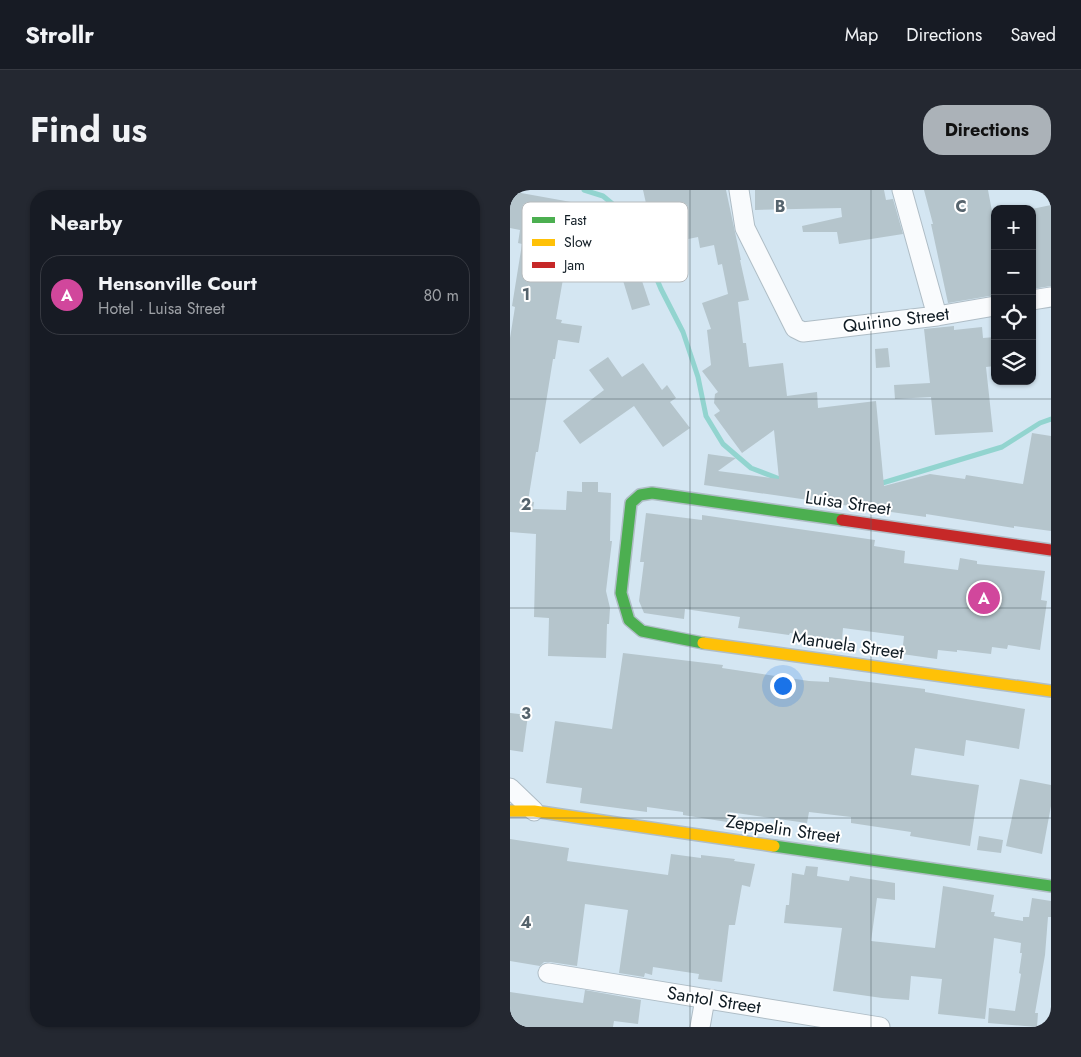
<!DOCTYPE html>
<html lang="en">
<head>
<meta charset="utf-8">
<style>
  :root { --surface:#171b24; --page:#242831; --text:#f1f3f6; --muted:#9ea1a6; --line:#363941; --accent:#abb2b8 }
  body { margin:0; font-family:Jost,sans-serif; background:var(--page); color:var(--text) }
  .controls { position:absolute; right:15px; top:15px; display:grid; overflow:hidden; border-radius:10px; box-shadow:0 1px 4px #0004 }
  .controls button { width:45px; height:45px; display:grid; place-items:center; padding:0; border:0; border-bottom:1px solid var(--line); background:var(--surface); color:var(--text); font:25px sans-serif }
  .you { position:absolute; left:272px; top:495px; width:18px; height:18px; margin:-12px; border:4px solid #fff; border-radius:50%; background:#1a73e8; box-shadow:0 0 0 8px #1a73e833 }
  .badge { display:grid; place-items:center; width:32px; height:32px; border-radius:50%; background:var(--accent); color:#fff; font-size:16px; font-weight:700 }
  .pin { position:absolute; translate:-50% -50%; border:2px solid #fff; box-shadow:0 1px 5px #0006 }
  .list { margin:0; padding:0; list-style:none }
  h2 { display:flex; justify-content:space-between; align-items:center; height:65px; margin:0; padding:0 20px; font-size:21px }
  h2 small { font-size:16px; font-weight:400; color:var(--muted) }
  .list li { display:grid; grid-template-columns:32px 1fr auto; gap:15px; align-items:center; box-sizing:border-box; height:80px; margin:0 10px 10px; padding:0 10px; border:1px solid var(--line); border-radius:20px }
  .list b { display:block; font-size:19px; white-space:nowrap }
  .list p { margin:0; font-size:16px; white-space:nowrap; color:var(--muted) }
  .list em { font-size:16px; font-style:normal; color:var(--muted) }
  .icon { flex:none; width:28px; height:28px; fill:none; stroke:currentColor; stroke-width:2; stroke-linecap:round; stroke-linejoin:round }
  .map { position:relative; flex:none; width:541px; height:837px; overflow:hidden; border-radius:20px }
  header { display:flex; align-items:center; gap:30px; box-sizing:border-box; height:70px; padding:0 25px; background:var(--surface); border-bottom:1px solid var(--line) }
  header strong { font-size:24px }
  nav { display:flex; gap:28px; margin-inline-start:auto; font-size:18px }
  .intro { display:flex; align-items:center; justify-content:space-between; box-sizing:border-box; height:120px; padding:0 30px }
  h1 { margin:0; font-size:35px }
  .button { padding:12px 22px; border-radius:20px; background:var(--accent); color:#111; font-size:18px; font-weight:700 }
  main { display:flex; gap:30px; padding:0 30px }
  aside { flex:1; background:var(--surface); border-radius:20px; box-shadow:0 1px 4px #0004 }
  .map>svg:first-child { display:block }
</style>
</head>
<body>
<header>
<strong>Strollr</strong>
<nav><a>Map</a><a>Directions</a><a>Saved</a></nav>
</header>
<div class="intro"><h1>Find us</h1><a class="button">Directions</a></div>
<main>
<aside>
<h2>Nearby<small></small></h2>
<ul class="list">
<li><span class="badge" style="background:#d1479c">A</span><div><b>Hensonville Court</b><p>Hotel · Luisa Street</p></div><em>80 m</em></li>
</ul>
</aside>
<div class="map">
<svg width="541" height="837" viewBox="0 0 541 837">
  <rect width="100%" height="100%" fill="#d4e6f2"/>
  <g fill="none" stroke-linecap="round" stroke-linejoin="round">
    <path stroke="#92d4cf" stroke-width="5" d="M74 0 93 6 122 30 151 99 173 142 188 187 196 226 213 254 241 278 275 291
      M369 294 492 257 530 233 541 229"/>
  </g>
  <path fill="#b5c5cc" d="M133 0H216L231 70H230L239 110 228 112 233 153H236L239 177 273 173 277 206 307 202 308 218 366 211 374 296 420 284 455 289 456 285 513 294 522 243 541 246V341L504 336V338L416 324V327L194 295 198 264 226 268 208 281 269 289 264 240 232 263 204 225 210 221 204 213 205 204 208 202 192 181 201 175 197 140 201 139 192 113 218 104 212 74 208 75 204 55 190 58 188 47 149 55 146 39 142 40Z
    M245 0H374L376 10 383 9 393 44 329 54 327 42H293L292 36 332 27 331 18 245 20Z
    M414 0H478L485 37V105L438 113 421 34H423Z
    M0 1 61 12 57 39 49 38 45 60 26 57 22 84 53 89 46 129 52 130 51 133 72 136 69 153 48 150 45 169H43L28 262H26L18 311 24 312 23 319 56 320 57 301 72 302V292H88V302L101 303 100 351H102L96 401 100 418 99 434H97L96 468 38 466 39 428 24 427 26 344 0 342V148L5 117 2 116 12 54 8 53 10 40 0 38Z
    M541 15V96L522 99V63L526 62 522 44V19Z
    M128 79 140 115 122 120 111 84Z
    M444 136V140L472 137 473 148 485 147V176L476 177 483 242 425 245 421 207 385 209 384 195 420 193 414 139Z
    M378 158 380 177 366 178 365 159Z
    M98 167 112 187 133 173 152 200 157 195 166 208 160 212 180 238 153 257 124 216 70 254 53 231 94 200 79 180Z
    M136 323 192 330V325L365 350 364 356 395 361 394 373 448 380 450 368 467 371V374L535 381 531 410 537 411 530 460 498 455 497 459 482 457 481 464 447 460V462L428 460 427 469 392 464 394 446 333 438 332 450 280 443 279 445 228 438 230 427 175 419 174 429 134 423 129 411 134 372H130Z
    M113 463 213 475 212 478 299 491 319 492V487L415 499V502L515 519 509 559 456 550 454 566 405 558 401 585 469 595 460 656 400 646 401 642 341 633V627L299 622 297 633 219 622 217 632 173 625V622L137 617V622L70 613 72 598 36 593 45 531 102 539Z
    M0 523 18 525 13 562 0 560Z
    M510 589 541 595V616L532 664 496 656Z
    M469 646 493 650 491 663 467 660Z
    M0 649 59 658 57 671 158 685 161 664 191 668V665L225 669 224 671 245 674 240 697 232 695 225 735H219L212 792 188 789 189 784 143 777 142 785 135 783 134 787 109 783 118 720 75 714 67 776 40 772H34L30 776 0 771Z
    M296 676 308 677 307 686 339 691 340 686 385 693V710L367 708 361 751 425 758 433 696 484 705 481 722H485L484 726 513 731V727H519L522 708 541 711V727H538L535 765 525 823H528L527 837 478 833 479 818 505 821 511 784 509 783 512 763H510L511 753 484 748 475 829 428 824 432 789 401 786 399 810 372 808 323 801 332 738 274 733 276 715H279L282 683 294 685Z
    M75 800 131 810 128 834 104 831 103 837H0V802L73 813Z"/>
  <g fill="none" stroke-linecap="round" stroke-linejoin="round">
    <g stroke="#afbdc6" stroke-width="21">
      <path id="street" d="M229 0 235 38 285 138 293 142 427 126 485 116
        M392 0 427 126
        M522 110 541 107
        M0 598 24 621
        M38 783 370 837
        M190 837 195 809"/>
    </g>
    <g stroke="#afbdc6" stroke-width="14">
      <path id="fast" d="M193 453 132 441 119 430 111 403 121 313 130 305 142 303 332 330
        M264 656 541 696"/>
    </g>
    <g stroke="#afbdc6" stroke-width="14">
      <path id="slow" d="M193 453 541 501
        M0 621H24L264 656"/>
    </g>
    <g stroke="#afbdc6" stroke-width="14">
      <path id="jam" d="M332 330 541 360"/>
    </g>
    <use href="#street" stroke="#f9fbfd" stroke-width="19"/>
    <use href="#fast" stroke="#4caf50" stroke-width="11"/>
    <use href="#slow" stroke="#ffc107" stroke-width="11"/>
    <use href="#jam" stroke="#c62828" stroke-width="11"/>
  </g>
  <path fill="none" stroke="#55636c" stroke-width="1" stroke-opacity="0.55" d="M180 0V837M361 0V837M0 209H541M0 418H541M0 628H541"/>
  <g text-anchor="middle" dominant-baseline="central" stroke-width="4" stroke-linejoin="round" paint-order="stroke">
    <g font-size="18" fill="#101c24" stroke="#fff">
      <text transform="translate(386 130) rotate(-7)">Quirino Street</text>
      <text transform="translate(338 313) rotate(8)">Luisa Street</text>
      <text transform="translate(338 455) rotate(8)">Manuela Street</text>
      <text transform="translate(273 639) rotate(8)">Zeppelin Street</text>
      <text transform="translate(204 810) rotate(9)">Santol Street</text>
    </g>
  </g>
  <rect x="12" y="12" width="166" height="80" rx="8" fill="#fff" stroke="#b7bbbd" stroke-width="1"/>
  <rect x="22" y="27" width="23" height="6" fill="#4caf50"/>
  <rect x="22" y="49" width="23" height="7" fill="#ffc107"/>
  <rect x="22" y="72" width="23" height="6" fill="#c62828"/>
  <g font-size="14" fill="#101c24">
    <text x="54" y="35">Fast</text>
    <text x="54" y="57">Slow</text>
    <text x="54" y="80">Jam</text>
  </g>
  <g font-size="16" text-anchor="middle" font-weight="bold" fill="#55636c" stroke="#fff" stroke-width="4" stroke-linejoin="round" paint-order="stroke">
    <text x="270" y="22">B</text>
    <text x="451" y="22">C</text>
    <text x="16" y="110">1</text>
    <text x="16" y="320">2</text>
    <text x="16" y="529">3</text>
    <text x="16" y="738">4</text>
  </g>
</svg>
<div class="controls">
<button>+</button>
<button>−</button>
<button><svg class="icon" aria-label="locate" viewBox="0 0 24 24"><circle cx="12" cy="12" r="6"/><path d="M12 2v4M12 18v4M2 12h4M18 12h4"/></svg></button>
<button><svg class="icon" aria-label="layers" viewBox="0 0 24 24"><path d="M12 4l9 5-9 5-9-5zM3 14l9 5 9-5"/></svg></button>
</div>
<div class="you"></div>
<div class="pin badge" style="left:474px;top:408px;background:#d1479c">A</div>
</div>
</main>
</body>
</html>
